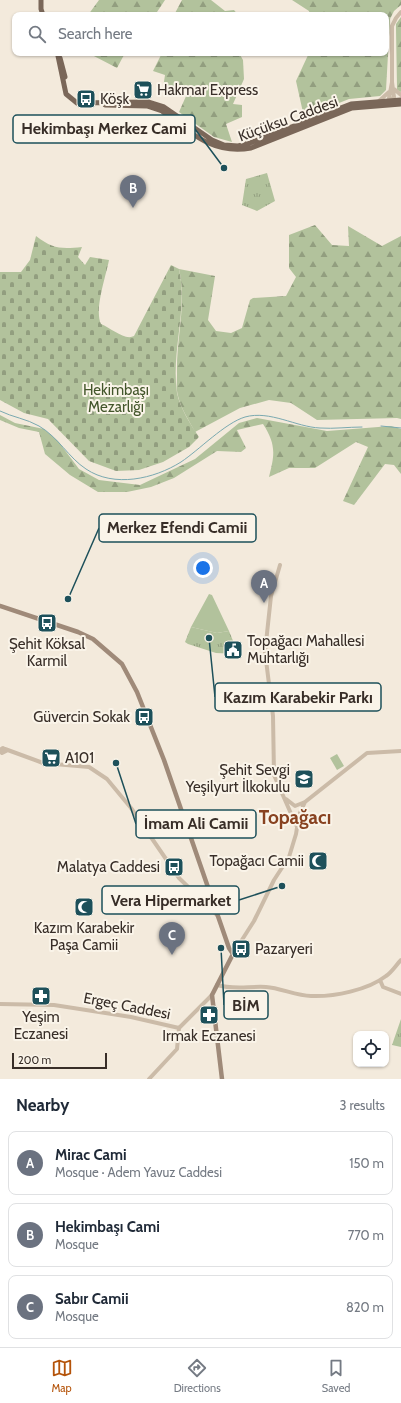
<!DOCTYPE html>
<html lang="en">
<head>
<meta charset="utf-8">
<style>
  :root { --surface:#fff; --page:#f6f6f7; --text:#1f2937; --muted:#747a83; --line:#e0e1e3; --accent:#b45309 }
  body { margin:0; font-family:Cabin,sans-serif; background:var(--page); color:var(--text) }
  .controls { position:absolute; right:12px; bottom:12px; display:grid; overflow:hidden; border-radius:8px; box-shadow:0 1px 3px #0004 }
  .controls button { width:36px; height:36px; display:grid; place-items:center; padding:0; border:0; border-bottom:1px solid var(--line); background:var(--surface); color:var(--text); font:20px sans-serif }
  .scale { position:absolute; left:12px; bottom:10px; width:95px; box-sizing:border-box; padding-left:4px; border:2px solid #382e28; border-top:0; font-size:11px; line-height:14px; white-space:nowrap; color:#382e28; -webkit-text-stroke:3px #faf4e9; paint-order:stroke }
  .you { position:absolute; left:203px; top:568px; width:14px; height:14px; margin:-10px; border:3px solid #fff; border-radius:50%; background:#1a73e8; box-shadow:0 0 0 6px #1a73e833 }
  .badge { display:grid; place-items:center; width:26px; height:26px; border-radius:50%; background:var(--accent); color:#fff; font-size:13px; font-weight:700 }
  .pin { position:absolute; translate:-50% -33px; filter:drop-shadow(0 1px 2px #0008) }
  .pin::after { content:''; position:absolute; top:21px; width:14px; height:12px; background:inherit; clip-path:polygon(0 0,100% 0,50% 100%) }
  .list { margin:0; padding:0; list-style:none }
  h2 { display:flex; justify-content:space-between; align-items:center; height:52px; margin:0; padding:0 16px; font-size:17px }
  h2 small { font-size:13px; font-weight:400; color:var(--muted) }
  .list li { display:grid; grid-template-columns:26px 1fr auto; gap:12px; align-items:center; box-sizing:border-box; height:64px; margin:0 8px 8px; padding:0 8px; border:1px solid var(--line); border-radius:8px }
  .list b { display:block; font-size:15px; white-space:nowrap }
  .list p { margin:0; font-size:13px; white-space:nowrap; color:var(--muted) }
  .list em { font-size:13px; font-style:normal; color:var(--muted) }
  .icon { flex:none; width:22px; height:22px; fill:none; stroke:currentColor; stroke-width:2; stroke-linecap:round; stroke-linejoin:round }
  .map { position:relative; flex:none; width:401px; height:1079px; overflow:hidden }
  .search { position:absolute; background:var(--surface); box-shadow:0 1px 3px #0004; left:12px; right:12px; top:12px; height:44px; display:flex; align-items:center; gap:10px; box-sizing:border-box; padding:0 14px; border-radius:8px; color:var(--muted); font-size:15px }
  .sheet { height:268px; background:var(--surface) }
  nav { display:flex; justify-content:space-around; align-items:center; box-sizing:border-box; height:56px; border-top:1px solid var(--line); background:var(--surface); font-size:11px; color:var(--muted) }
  nav a { display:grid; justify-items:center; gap:2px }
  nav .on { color:var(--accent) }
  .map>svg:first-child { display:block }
</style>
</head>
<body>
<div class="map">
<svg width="401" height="1079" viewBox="0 0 401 1079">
  <defs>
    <pattern id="grass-tufts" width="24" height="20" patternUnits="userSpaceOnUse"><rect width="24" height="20" fill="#b2c29c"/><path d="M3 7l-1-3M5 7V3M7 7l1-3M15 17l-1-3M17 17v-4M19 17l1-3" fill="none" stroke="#929e7f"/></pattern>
    <pattern id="forest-firs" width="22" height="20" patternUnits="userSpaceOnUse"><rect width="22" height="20" fill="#b2c29c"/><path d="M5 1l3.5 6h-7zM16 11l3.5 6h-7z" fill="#929e7f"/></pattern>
    <pattern id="cemetery-stones" width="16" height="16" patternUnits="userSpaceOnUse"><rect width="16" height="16" fill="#b2c29c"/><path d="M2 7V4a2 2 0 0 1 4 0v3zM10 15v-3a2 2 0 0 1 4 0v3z" fill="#929e7f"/></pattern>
  </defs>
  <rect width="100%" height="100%" fill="#f3eadc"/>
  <path fill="url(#grass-tufts)" d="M267 173 275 201 257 211 242 205 246 179Z
    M191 627 217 633 229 631 238 653 237 654 216 653 188 644 185 642Z
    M401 1019V1047L392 1045Z"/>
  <path fill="url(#forest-firs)" d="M99 0H165L155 15H88Z
    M182 0H211L225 11 234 10 238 15H174Z
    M292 0H401V5L394 11 390 19 386 90 380 96 349 99 304 117 296 81 309 53H386V15H310L309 11Z
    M401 17V92L397 90V87L396 29V24Z
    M84 53H125L117 68 90 54Z
    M162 53H239L243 60 244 79 233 104 242 105V117L226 124 232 142 214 137 179 112 187 94 163 88 165 75 153 71Z
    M315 225 332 245 349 246 348 226 382 246 401 236V419L397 418 317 420 291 403 269 400 240 408 195 432C189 420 181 409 178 396 176 389 177 381 177 374 176 338 187 304 179 269L215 276 208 320 216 331 231 333 242 328 250 300 253 298 286 296 296 277 289 268V235Z
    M0 415 15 423 44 429 58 441 79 469 99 480 140 485 195 459 239 423 257 418 327 431 391 426 401 429V474L394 465 385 464 354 505 343 501 368 447 356 442 315 468H289L269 477C275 454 276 444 263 424L237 430 246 448 241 452 217 451 174 478 151 487 127 492H98L70 475 45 454 39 432 19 428 0 420Z"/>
  <path fill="url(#cemetery-stones)" d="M36 236C53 249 61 249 82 247L78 257 85 265 90 257 109 260C106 276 94 310 101 324 111 328 125 341 134 336L171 265 179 269C188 310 171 351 177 393 180 408 191 425 199 437L189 447 163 462 139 470 116 471 89 461 48 419 24 413 0 400V272H21L30 260Z"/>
  <path fill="#b2c29c" d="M209 594 212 595 229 631 217 633 191 627Z
    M337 754 344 766 337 770 330 758Z"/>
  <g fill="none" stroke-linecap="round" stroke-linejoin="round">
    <path stroke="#7aa9b0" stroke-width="1" d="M0 411C12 417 27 419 39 426 58 437 69 458 86 469 114 488 154 479 181 462 199 450 225 423 245 417 270 410 296 427 320 428 334 429 348 427 362 427
      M381 426 401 428"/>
    <path stroke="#cbbba8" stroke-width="4" d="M394 89 401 95
      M391 100 394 97 392 82
      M379 101 389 92
      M391 102 389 98 392 82V26L396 18 401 12
      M280 565 271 596 265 652 273 716 274 775 296 825
      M5 749 43 763 89 767 107 779 131 808 179 878 217 915
      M0 750 3 748 6 751 2 753 0 751
      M286 799 295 806 305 802 367 753 401 751
      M233 954 254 921 274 880 289 857 296 834 299 815 305 802
      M380 980 383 987 401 994
      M217 985C234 990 249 986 266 987 281 988 296 996 311 996 334 997 368 990 386 976 392 972 396 965 401 960
      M0 1004 54 1005 131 1017 179 1028
      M179 1028 212 995
      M149 1079 177 1049 179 1028"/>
    <path stroke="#9f8a79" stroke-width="4.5" d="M0 606 78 632 93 639 122 664 137 692 164 760 229 948 233 954 212 995 222 1079"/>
    <path stroke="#7a6759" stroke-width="5" d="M41 0V9L43 15
      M58 56 66 94 77 103 148 102 164 107 212 140 224 145 238 146 250 143 351 104 401 100
      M60 58 65 77
      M105 105 147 106 162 111C191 133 213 155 251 148L352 108 401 104"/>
  </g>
  <defs>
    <g id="supermarket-square" transform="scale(1)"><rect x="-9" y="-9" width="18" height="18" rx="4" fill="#1d505a" stroke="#faf4e9"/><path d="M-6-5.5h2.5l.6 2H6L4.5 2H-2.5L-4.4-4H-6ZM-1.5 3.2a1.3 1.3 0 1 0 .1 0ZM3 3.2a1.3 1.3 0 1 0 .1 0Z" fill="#fff"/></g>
    <g id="bus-square" transform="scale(1)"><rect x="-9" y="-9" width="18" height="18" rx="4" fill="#1d505a" stroke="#faf4e9"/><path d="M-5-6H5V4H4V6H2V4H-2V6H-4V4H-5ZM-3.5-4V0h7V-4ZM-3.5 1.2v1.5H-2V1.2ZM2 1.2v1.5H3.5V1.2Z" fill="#fff"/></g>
    <g id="civic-square" transform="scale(1)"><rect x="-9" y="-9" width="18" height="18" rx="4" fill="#1d505a" stroke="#faf4e9"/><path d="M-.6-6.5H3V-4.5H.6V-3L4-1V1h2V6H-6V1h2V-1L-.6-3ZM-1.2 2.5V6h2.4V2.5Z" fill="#fff"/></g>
    <g id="school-square" transform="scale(1)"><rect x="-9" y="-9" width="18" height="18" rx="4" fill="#1d505a" stroke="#faf4e9"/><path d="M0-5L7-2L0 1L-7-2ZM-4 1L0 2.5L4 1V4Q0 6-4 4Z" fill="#fff"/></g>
    <g id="mosque-square" transform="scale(1)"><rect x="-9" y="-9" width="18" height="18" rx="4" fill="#1d505a" stroke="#faf4e9"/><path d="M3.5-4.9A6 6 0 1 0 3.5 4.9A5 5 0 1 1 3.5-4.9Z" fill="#fff"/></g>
    <g id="pharmacy-square" transform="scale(1)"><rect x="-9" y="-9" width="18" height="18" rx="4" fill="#1d505a" stroke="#faf4e9"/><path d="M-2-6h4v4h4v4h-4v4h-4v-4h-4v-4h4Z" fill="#fff"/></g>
  </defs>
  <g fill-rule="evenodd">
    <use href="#supermarket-square" x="143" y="90"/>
    <use href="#bus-square" x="86" y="99"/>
    <use href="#bus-square" x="47" y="623"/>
    <use href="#civic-square" x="233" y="650"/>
    <use href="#bus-square" x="144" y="717"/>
    <use href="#supermarket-square" x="51" y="758"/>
    <use href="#school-square" x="304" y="779"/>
    <use href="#mosque-square" x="318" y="861"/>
    <use href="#bus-square" x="174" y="867"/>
    <use href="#mosque-square" x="84" y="907"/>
    <use href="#bus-square" x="241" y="949"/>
    <use href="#pharmacy-square" x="41" y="996"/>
    <use href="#pharmacy-square" x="209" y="1015"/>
  </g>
  <g text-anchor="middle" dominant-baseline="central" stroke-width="4" stroke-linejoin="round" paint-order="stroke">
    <g font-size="15" fill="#382e28" stroke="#faf4e9" text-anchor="start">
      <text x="157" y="90">Hakmar Express</text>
      <text x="100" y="99">Köşk</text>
      <text x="247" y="641">Topağacı Mahallesi<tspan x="247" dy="17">Muhtarlığı</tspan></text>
      <text x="47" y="644" text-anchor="middle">Şehit Köksal<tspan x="47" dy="17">Karmil</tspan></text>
      <text x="130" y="717" text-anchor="end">Güvercin Sokak</text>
      <text x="65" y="758">A101</text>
      <text x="290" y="770" text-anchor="end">Şehit Sevgi<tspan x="290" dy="17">Yeşilyurt İlkokulu</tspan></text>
      <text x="304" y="861" text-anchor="end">Topağacı Camii</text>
      <text x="160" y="867" text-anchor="end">Malatya Caddesi</text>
      <text x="84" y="928" text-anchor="middle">Kazım Karabekir<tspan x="84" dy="17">Paşa Camii</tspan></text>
      <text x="255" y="949">Pazaryeri</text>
      <text x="41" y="1017" text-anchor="middle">Yeşim<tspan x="41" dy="17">Eczanesi</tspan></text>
      <text x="209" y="1036" text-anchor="middle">Irmak Eczanesi</text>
    </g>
    <g font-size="15" fill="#382e28" stroke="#faf4e9">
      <text transform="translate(288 119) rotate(-20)">Küçüksu Caddesi</text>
      <text transform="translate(127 1006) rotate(11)">Ergeç Caddesi</text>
    </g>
    <g font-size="15" fill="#43562b" stroke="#faf4e9">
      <text x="116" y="390">Hekimbaşı<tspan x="116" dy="17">Mezarlığı</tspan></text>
    </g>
    <g font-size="19" font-weight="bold" fill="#884220" stroke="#faf4e9">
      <text x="295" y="817">Topağacı</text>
    </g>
  </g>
  <path fill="none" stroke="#1d505a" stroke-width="1.5" d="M224 168L195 129M68 599L99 528M209 638L215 697M116 763L136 824M282 886L239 900M221 948L224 1005"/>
  <g fill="#1d505a" stroke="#faf4e9" stroke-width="1.5">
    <circle cx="224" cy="168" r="4"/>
    <circle cx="68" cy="599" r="4"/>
    <circle cx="209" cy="638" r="4"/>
    <circle cx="116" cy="763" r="4"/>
    <circle cx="282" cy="886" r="4"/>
    <circle cx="221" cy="948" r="4"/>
  </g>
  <g fill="#faf4e9" stroke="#1d505a" stroke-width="1.5">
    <rect x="13" y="115" width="182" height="28" rx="4"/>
    <rect x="99" y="514" width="157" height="28" rx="4"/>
    <rect x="215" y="683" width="166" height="28" rx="4"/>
    <rect x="136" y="810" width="120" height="28" rx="4"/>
    <rect x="102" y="886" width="137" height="28" rx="4"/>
    <rect x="224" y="991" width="44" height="28" rx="4"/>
  </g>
  <g font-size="16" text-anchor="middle" font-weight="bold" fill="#382e28">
    <text x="104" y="134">Hekimbaşı Merkez Cami</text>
    <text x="177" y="533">Merkez Efendi Camii</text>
    <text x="298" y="703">Kazım Karabekir Parkı</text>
    <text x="196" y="829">İmam Ali Camii</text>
    <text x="171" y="906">Vera Hipermarket</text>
    <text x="246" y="1011">BİM</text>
  </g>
</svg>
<div class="controls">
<button><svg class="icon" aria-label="locate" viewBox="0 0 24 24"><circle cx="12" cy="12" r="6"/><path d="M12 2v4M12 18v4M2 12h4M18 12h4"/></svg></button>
</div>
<div class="scale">200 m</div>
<div class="you"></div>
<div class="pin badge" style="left:264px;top:603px;background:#6b7280">A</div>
<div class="pin badge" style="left:133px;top:208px;background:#6b7280">B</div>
<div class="pin badge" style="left:172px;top:955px;background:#6b7280">C</div>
<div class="search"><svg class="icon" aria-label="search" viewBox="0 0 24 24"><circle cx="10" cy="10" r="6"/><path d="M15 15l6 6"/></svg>Search here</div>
</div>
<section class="sheet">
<h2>Nearby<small>3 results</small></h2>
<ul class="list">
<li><span class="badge" style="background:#6b7280">A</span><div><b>Mirac Cami</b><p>Mosque · Adem Yavuz Caddesi</p></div><em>150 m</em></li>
<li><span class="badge" style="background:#6b7280">B</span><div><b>Hekimbaşı Cami</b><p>Mosque</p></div><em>770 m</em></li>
<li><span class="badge" style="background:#6b7280">C</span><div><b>Sabır Camii</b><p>Mosque</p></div><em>820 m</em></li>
</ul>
</section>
<nav>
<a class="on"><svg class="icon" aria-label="map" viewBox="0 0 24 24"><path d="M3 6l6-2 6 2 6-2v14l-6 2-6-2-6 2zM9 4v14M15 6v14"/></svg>Map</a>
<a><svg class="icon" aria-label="directions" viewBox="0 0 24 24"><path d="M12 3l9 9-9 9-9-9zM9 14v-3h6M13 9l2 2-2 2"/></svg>Directions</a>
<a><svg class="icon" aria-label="saved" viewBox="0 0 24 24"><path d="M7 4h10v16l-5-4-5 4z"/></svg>Saved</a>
</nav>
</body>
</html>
